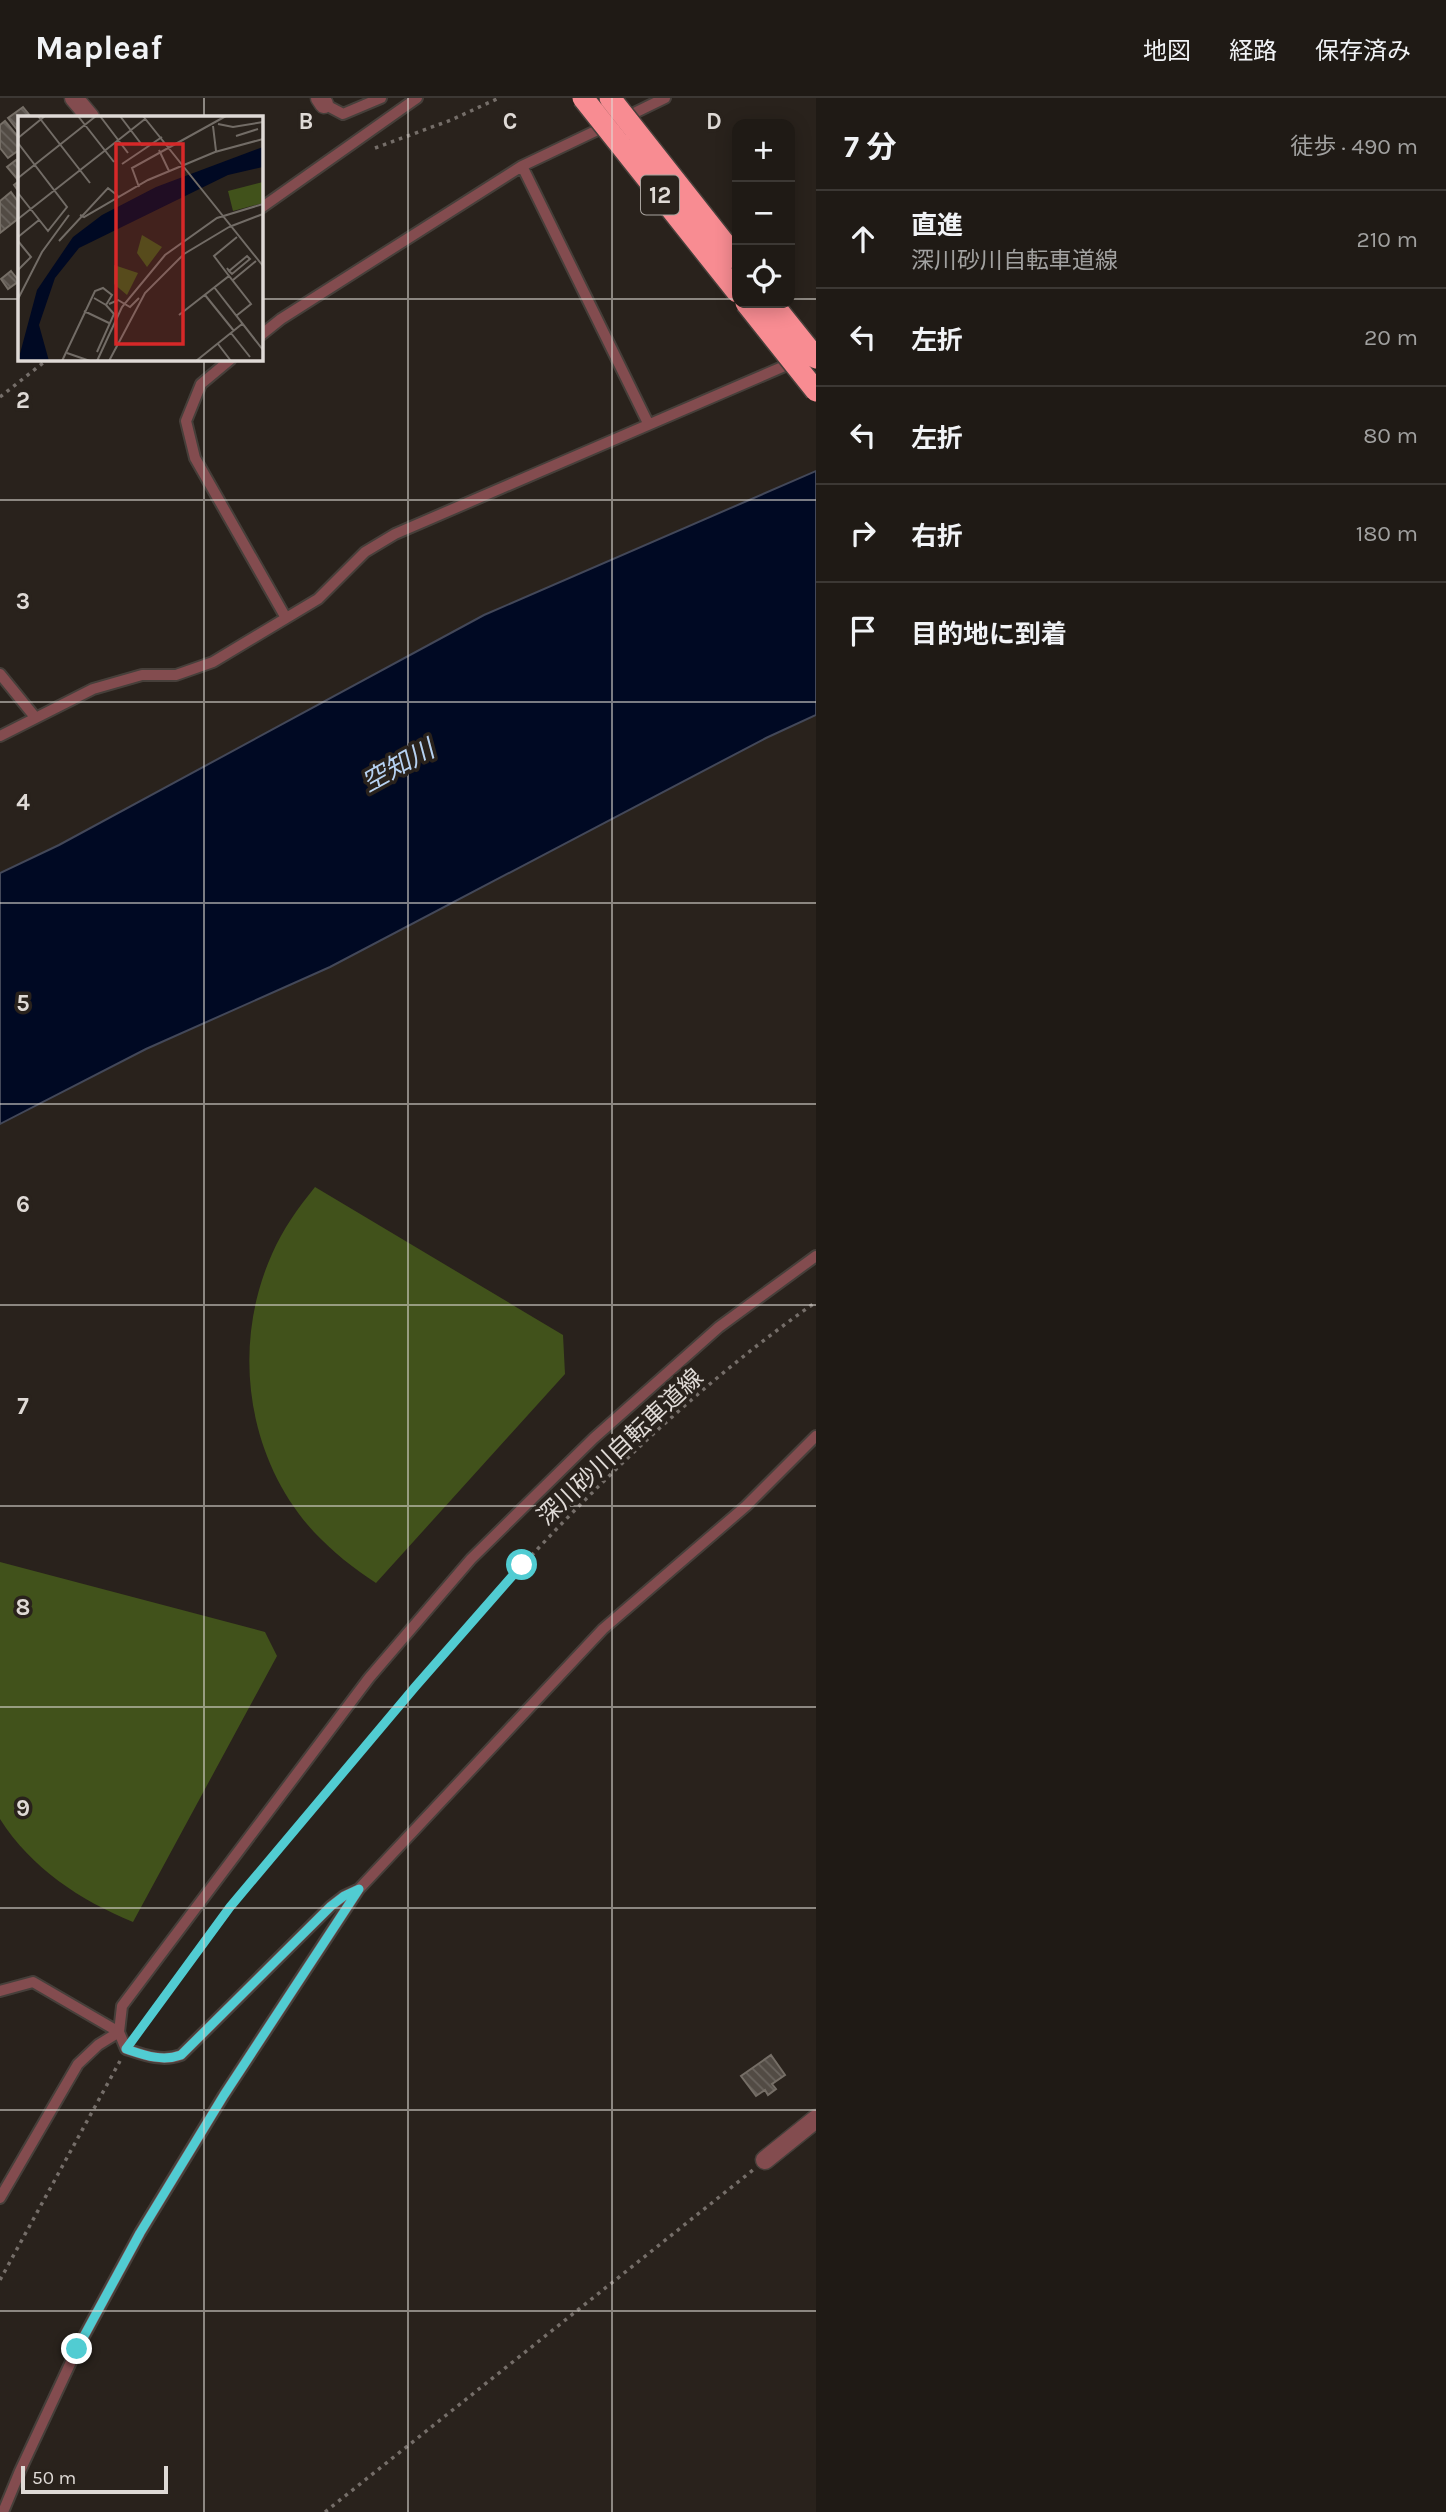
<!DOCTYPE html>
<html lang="ja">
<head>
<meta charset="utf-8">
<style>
  :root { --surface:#1f1a15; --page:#2c2722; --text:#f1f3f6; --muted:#a1a1a0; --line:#3c3834 }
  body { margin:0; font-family:Karla,"Noto Sans JP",sans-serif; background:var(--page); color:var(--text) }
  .controls { position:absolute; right:21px; top:21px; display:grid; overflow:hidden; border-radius:14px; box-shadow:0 4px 18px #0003 }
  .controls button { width:63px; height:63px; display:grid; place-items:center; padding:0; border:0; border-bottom:2px solid var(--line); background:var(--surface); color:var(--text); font:35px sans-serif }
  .scale { position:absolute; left:21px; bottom:18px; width:147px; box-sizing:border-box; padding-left:7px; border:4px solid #dfdad6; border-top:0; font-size:19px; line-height:24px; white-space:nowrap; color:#dfdad6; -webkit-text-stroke:5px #29221c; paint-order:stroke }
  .stop { position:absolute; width:21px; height:21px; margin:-16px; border:5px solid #51ccd2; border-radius:50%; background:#fff }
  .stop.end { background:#51ccd2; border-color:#fff; box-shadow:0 2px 7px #0008 }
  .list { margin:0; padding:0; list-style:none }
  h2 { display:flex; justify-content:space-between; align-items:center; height:91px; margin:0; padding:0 28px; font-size:30px }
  h2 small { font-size:23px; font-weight:400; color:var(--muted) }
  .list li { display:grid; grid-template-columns:46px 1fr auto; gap:21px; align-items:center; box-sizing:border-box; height:98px; padding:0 28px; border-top:2px solid var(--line) }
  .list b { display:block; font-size:26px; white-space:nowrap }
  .list p { margin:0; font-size:23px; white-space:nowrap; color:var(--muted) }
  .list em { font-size:23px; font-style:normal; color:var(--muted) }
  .icon { flex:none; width:38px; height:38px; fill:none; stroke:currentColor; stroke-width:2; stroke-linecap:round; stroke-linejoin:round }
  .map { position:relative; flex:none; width:816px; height:2414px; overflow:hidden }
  header { display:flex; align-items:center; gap:42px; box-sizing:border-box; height:98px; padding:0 35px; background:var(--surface); border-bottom:2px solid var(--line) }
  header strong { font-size:33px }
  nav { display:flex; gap:38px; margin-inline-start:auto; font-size:24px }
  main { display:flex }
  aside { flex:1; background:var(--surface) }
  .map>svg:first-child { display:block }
</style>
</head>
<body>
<header>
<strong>Mapleaf</strong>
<nav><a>地図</a><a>経路</a><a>保存済み</a></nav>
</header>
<main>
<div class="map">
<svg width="816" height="2414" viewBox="0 0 816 2414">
  <defs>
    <pattern id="building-back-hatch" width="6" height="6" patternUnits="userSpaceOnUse" patternTransform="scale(1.75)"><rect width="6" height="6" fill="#524b44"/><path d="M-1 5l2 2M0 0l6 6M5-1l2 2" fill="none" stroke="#6a645e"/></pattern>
  </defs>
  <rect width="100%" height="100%" fill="#29221c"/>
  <path fill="#41521b" d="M315 1089 563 1237 565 1276 376 1485C353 1470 333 1454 314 1434 246 1360 231 1247 272 1156 283 1131 298 1110 315 1089Z
    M0 1464 265 1534 277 1558 133 1824C80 1802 32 1771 0 1721Z"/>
  <path fill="#000923" stroke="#434859" stroke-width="2" d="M816 373V617L766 640 330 869 146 951 0 1026V775L59 747 484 517Z"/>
  <path fill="url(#building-back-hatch)" stroke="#756e66" stroke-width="2" d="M23 9 31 19H19V34L8 20Z
    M5 23 19 40V52L8 60 0 50V27Z
    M16 62 19 67V94L14 87 19 83 7 69Z
    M11 94 19 105V120L0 135V103Z
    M11 173 19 183 8 191 1 181Z
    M771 1957 785 1977 772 1986 776 1991 768 1997 765 1992 756 1998 741 1978Z"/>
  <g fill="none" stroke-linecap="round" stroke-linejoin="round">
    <g stroke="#463f3a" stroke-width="14">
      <path id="lane" d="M324 6 343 16 381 0
        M624 20 665 0
        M522 68 648 325
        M261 110 417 0
        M261 237 281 221 522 68 606 28
        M231 261 201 286 186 323 195 360 286 520
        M0 576 35 619
        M0 638 93 591 142 577H176L213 564 318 501 365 454 395 436 794 264
        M359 1791 344 1798 331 1808 181 1957C162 1964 144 1957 126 1951L119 1934 122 1908 369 1580 471 1461 594 1340 719 1229 816 1158
        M0 1893 33 1884 119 1934
        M0 2100 78 1966 98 1947 119 1934
        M3 2414 20 2373 77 2251 140 2135 224 1997 359 1791 603 1531 746 1408 816 1338"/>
    </g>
    <g stroke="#463f3a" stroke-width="21">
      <path id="street" d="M74 0 90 19
        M320 0 324 6
        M765 2062 816 2021"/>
    </g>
    <path stroke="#756e69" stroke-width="3.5" stroke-dasharray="3.5 5" stroke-linecap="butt" d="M375 50 451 22 499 0
      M0 299 48 261
      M137 1936C168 1894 198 1849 231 1808 279 1747 331 1689 381 1629 511 1474 649 1321 816 1204
      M0 2182 120 1963
      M325 2414 753 2072"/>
    <use href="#lane" stroke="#834c4f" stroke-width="10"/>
    <use href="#street" stroke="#834c4f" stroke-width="18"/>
    <g stroke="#463f3a" stroke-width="24" stroke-linecap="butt">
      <path id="highway-bridge" d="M583 0 737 194
        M610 0 737 161
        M746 205 816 293
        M772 205 816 260"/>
    </g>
    <use href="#highway-bridge" stroke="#f88c92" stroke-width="21"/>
  </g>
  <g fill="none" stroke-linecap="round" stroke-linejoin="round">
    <path stroke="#51ccd2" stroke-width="9" d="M77 2251 140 2135 224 1997 359 1791 344 1798 331 1808 181 1957C162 1964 144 1957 126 1951L230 1809 415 1589 522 1467"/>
  </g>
  <path fill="none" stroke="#dfdad6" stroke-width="2" stroke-opacity="0.55" d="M204 0V19M408 0V2414M612 0V2414M0 201H19M261 201H737M790 201H816M204 261V2414M0 402H816M0 604H816M0 805H816M0 1006H816M0 1207H816M0 1408H816M0 1609H816M0 1810H816M0 2012H816M0 2213H816"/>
  <g text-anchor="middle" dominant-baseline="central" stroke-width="7" stroke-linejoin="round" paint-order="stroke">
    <rect fill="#29221c" stroke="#a8a39e" stroke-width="2" x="641" y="77.5" width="38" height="39" rx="5"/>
    <g font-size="23" font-weight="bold" fill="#dfdad6">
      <text x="660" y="97">12</text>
    </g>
    <g font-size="24" fill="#dfdad6" stroke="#29221c">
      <text transform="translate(620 1349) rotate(-43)">深川砂川自転車道線</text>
    </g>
    <g font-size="26" font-style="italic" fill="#b7d2f2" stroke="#29221c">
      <text transform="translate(398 668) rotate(-29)">空知川</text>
    </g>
  </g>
  <g transform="translate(18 18)">
    <rect width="245" height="245" fill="#29221c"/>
    <path d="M245 66V87L215 95 210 75ZM124 119 144 131 129 151 119 137ZM96 149 120 157 109 179 96 168Z" fill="#41521b"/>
    <path d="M245 31V51L210 59 61 132 37 162 21 209 31 245H0L19 174 55 121 84 99 138 71Z" fill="#000923"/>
    <path fill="none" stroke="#726c66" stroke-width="2" d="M20 0 72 67M60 0 96 46M82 0 110 37M102 0 124 29 129 28M125 0 245 150M200 8 215 11 245 6M195 10 198 35M218 20 240 13M0 22 27 0M0 27 49 91 30 115 0 77M141 34 151 55M104 48 144 21M0 62 78 0M121 71 114 52 208 0M62 99 66 101 130 64 197 36 245 23M0 103 127 3M211 111 245 98M0 121 21 104M0 125 13 141 0 154M41 125 90 72 100 80M209 152 211 155 214 158 232 143 229 140 211 155M211 160 196 140 219 121M215 164 238 145M196 171 245 234M187 179 216 215M0 183 24 136 51 99M91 188 100 184 112 191 121 182M66 195 91 207M161 199 211 160 233 188 218 200M213 217 232 241M200 228 213 245M79 236 96 198 88 189M49 237 72 245M44 245 77 175 85 172 94 179 88 189 76 182M79 245 104 191 147 139 199 102 245 88M91 245 127 177 166 138 211 111M178 245 224 208"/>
    <path fill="#d62828" fill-opacity="0.15" stroke="#d62828" stroke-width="3.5" d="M98 28H165V228H98Z"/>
    <rect width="245" height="245" fill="none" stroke="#dfdad6" stroke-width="3.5"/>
  </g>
  <g font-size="23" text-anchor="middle" font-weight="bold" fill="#dfdad6" stroke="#29221c" stroke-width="7" stroke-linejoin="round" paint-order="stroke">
    <text x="306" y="31">B</text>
    <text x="510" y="31">C</text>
    <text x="714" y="31">D</text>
    <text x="23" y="310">2</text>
    <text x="23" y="511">3</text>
    <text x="23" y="712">4</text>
    <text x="23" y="913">5</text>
    <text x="23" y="1114">6</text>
    <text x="23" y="1316">7</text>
    <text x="23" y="1517">8</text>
    <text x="23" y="1718">9</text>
  </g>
</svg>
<div class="controls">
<button>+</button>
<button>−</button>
<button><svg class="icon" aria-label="locate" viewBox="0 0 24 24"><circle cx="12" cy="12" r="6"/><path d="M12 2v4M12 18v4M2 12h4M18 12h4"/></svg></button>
</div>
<div class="scale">50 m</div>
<div class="stop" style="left:522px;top:1467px"></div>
<div class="stop end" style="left:77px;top:2251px"></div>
</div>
<aside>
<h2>7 分<small>徒歩 · 490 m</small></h2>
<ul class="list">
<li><svg class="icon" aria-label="ahead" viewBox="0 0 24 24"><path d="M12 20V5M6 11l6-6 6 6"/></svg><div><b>直進</b><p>深川砂川自転車道線</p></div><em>210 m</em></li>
<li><svg class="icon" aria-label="left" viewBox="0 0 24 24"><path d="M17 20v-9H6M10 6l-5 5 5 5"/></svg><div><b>左折</b></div><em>20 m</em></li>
<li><svg class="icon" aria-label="left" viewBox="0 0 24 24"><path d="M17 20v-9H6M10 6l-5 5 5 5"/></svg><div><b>左折</b></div><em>80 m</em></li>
<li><svg class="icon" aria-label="right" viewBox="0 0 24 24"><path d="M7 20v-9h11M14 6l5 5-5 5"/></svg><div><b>右折</b></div><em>180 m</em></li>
<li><svg class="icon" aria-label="arrive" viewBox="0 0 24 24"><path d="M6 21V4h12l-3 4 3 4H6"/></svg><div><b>目的地に到着</b></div></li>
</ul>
</aside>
</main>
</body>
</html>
